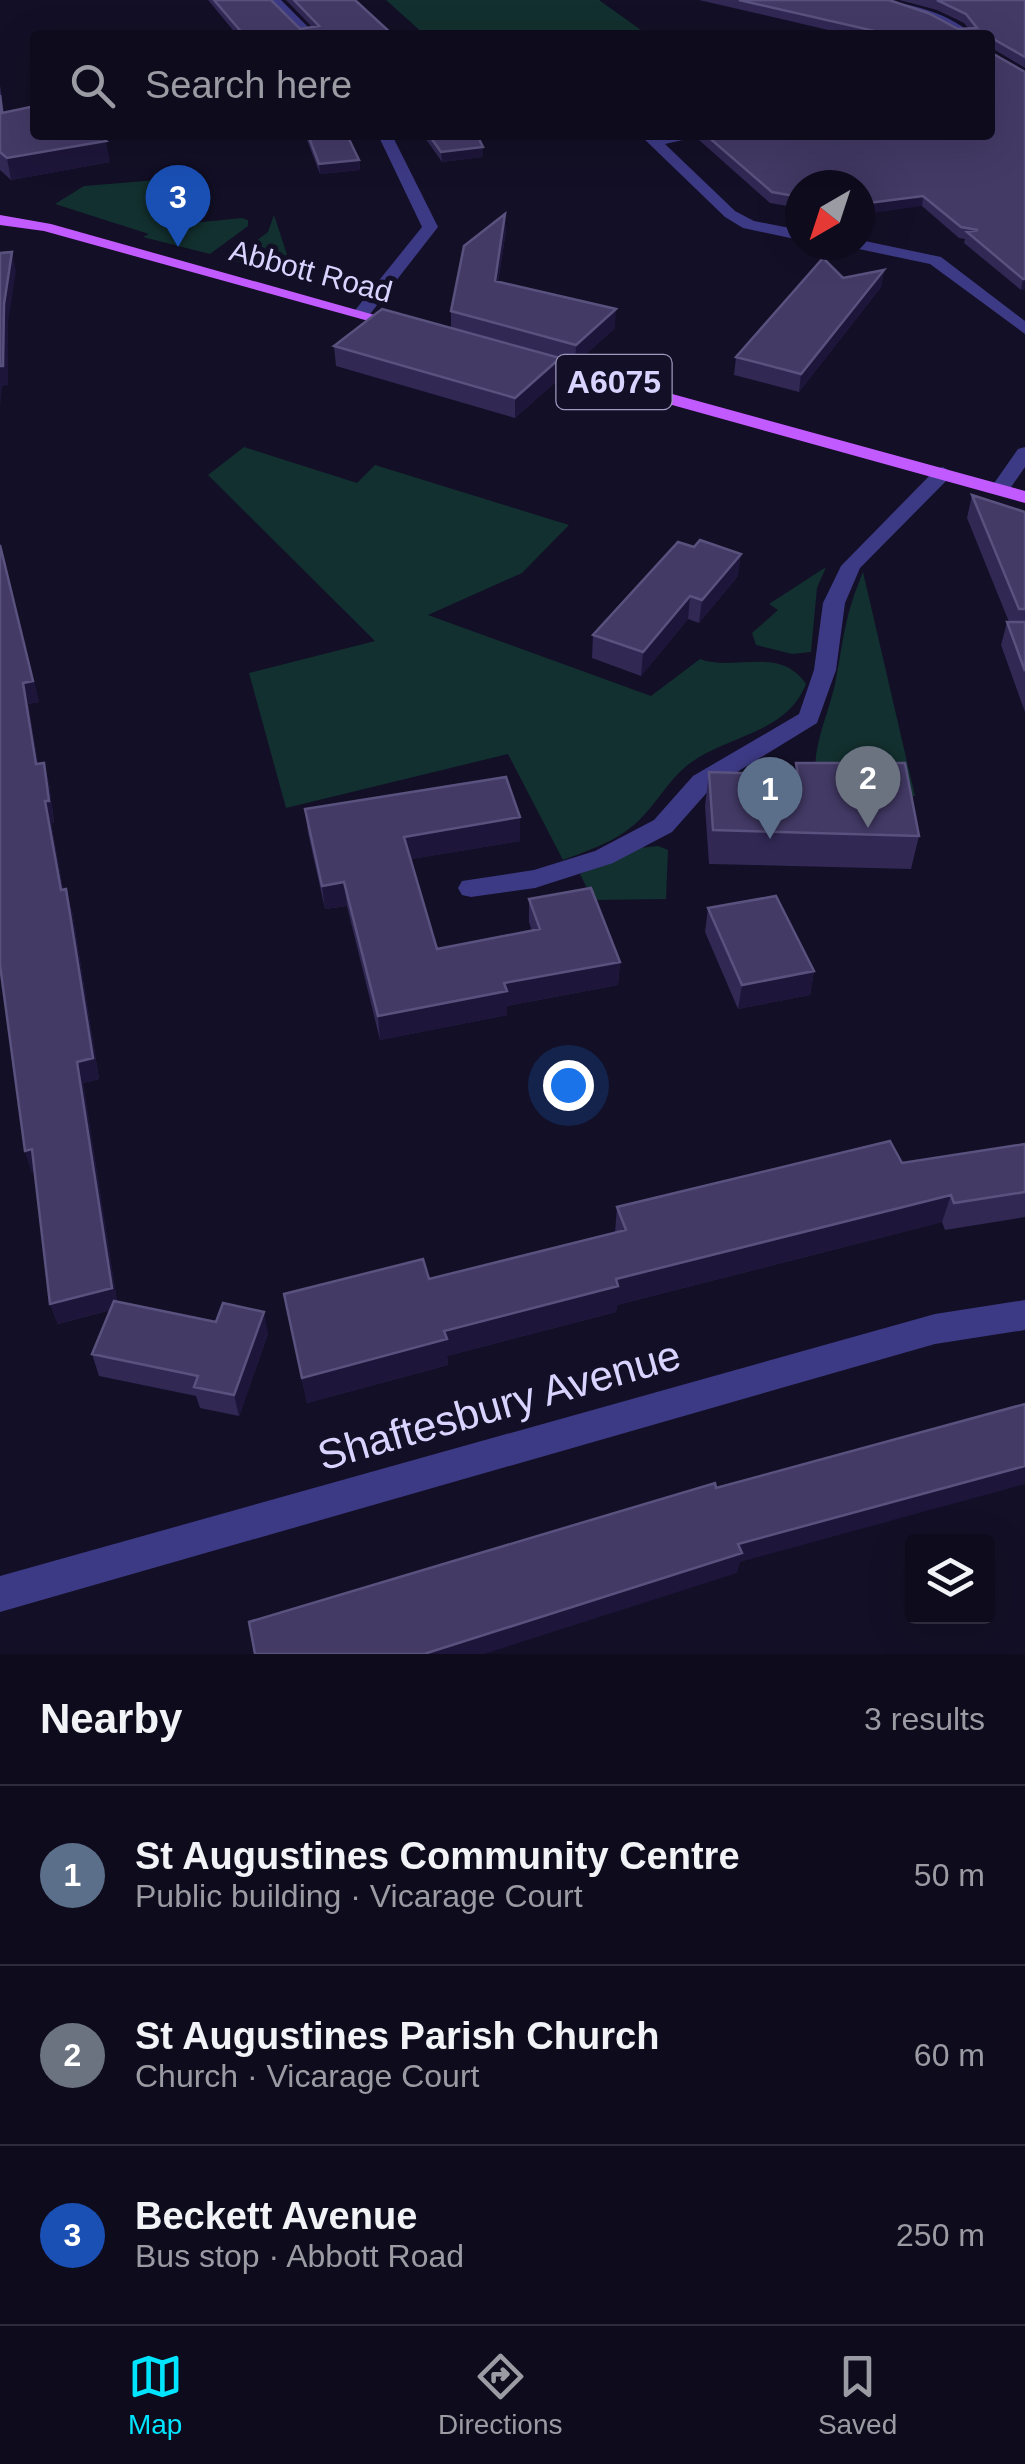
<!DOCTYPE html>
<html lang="en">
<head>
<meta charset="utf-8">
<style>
  :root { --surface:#0e0b1c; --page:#1c1929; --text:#f1f3f6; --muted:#9b9ba3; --line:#2e2b3b; --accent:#00e5ff }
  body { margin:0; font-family:Helvetica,sans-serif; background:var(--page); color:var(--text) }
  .controls { position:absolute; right:30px; bottom:30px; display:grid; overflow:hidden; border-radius:10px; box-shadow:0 10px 40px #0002 }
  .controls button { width:90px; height:90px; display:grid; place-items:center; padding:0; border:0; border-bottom:2px solid var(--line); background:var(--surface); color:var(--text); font:50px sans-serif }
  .compass { position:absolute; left:785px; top:170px; width:90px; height:90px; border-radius:50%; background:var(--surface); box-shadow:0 10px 40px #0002; rotate:219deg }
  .you { position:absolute; left:568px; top:1085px; width:35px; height:35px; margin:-25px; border:8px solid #fff; border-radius:50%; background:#1a73e8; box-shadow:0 0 0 15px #1a73e833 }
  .badge { display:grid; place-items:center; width:65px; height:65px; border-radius:50%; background:var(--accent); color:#fff; font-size:32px; font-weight:700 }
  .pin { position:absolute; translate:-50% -82px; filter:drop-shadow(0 2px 5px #0008) }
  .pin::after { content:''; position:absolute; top:52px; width:35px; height:30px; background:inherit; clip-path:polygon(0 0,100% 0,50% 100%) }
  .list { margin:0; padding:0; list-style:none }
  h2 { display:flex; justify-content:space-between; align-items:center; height:130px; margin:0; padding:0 40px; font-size:42px }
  h2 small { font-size:32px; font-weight:400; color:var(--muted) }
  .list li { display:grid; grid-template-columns:65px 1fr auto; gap:30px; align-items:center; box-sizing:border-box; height:180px; padding:0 40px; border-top:2px solid var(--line) }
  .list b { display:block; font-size:38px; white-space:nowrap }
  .list p { margin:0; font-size:32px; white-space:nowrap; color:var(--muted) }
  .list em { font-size:32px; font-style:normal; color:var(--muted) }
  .icon { flex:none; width:55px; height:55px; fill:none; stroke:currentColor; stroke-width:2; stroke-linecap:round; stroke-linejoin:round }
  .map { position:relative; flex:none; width:1025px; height:1654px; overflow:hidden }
  .search { position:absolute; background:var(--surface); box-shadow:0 10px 40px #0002; left:30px; right:30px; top:30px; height:110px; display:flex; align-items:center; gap:25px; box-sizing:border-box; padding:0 35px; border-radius:10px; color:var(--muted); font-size:38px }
  .sheet { height:670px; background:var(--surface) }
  nav { display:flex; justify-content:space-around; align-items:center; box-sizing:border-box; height:140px; border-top:2px solid var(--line); background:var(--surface); font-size:28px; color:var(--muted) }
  nav a { display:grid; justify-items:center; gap:5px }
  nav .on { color:var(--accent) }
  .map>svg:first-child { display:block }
</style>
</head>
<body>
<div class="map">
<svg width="1025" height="1654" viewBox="0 0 1025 1654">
  <rect width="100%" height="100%" fill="#130f26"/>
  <path fill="#12302f" d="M386 0H599L648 35H425Z
    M157 180 162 226 242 218 248 220V226L210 254 143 237 149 234 55 204 84 186Z
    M274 215 294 276 231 260 268 232Z
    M244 447 357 483 375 465 569 525 522 573 428 615 651 696 700 659C734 672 780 645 806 684 785 737 722 734 683 769 663 787 650 815 626 831 608 844 584 852 563 860L508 754 286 808 249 673 375 641 208 475Z
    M826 567 817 588 811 652 792 654 756 645 752 633 778 610 769 604Z
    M863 572 915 796H880L815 775C814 742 828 715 835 684 844 639 844 617 863 572Z
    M658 846 668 850 666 899 593 900 580 874 639 848Z"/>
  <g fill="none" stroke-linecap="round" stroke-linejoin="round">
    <path fill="#3d3a85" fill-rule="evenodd" d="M268 0H281L316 35H303Z
      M863 0C900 0 945 10 973 35H958L928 19Z
      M378 135H392L438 227 367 318 361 319 352 314 422 227Z
      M640 135H705L665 144 735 211 754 221 800 230V240L743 228 725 217Z
      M860 240 941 257 1025 321V334L930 264 854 248 852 245H860Z
      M1025 447V467L1007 493H993L990 489 1018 449Z
      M943 467 953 473 950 477 860 568 845 603 836 670 817 723 711 788 672 832 613 863 535 888 471 897 462 895 458 888 462 881 534 870 595 851 654 820 693 776 799 714 814 670 823 603 841 566 936 469Z
      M1025 1300V1330L935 1344 0 1612V1576L935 1314Z"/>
    <path fill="#c25bff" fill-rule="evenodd" d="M0 215 51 224 410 325 401 330 44 231 0 225Z
      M527 354 1025 491V503L521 363 518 359Z"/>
  </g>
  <path fill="#312854" d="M208 0H271L300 29 312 27 286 0H357V2L393 35H237Z
    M699 0H889L958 29 968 28 964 23 937 10 899 0H1025V68L990 47V35H850Z
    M990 52 1025 289 1021 290 964 243 965 239 959 238 922 206 860 185H800V208L770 203 699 140 700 135H990Z
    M0 85 4 113 110 162 11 180 0 170Z
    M305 135H347L359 160 360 170 320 174Z
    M423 135H477L483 157 442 162Z
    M506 231 498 282 615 328 575 364 560 360V378L515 418 336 366 334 346 451 328V311Z
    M884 270 881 287 799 392 734 375 736 357 843 278Z
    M972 495 1025 512V712L1001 645 1007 622H1009L967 518Z
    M0 545 39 702 28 704 38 764 44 763 49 784 54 822 51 823 63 889 72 911 99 1079 83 1083 117 1302 268 1334 239 1416 200 1408 196 1396 99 1376 92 1354 111 1310 58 1324 50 1304 34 1171 32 1172 25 1151Z
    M738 576 699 623 688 619 641 676 592 658 593 635Z
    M796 763 919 836 911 869 709 864 705 806 709 772 795 775Z
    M305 809 520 841 411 859 437 949 532 931 529 922V899L620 962 618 985 507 1006V1015L380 1040 347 906 325 909 308 833Z
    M708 908 814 971 810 995 738 1009 705 932Z
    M1025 1144V1217L945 1230 942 1222 617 1305 616 1312 447 1356 448 1365 307 1403 284 1294 429 1279 615 1233 617 1207Z"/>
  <path fill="#1d163a" d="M106 141 110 162 11 180 7 158Z
    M483 147V157L442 162 441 152Z
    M359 160 360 170 320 174 319 164Z
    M923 196 922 206 860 215V204Z
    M505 214 506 231 495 299V281Z
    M12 252 16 271 8 323V385L2 386 0 408V366L4 304Z
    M884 270 881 287 799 392 801 374Z
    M1023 279H1025V289L1021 290Z
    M616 309 615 328 575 364 576 345Z
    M560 358V378L515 418V398Z
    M1 545 39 702 28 704 42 786 36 764Z
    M741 554 738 576 699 623 702 600Z
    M690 596 688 619 641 676 643 652Z
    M44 763 49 784 54 822 51 823 67 911 61 890 45 801Z
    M520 817V841L406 860 404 837Z
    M344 882 347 906 325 909 322 886Z
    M66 889 72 911 99 1079 83 1083 118 1308 58 1324 50 1304 77 1062Z
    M620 962 618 985 507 1006V1015L380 1040 378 1016 504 983Z
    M814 971 810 995 738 1009 742 985Z
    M32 1149 39 1170 32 1172 25 1151Z
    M951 1195 942 1222 617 1305 616 1312 447 1356 448 1365 307 1403 302 1378 444 1331 616 1279Z
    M264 1312 268 1334 239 1416 234 1395Z
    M1025 1466V1484L740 1562 737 1573 484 1654H424L738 1544Z"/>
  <path fill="#433a66" stroke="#5a527e" stroke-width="2.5" d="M214 0H271L300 29 319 26 294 0H355L393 35H244Z
    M739 0H889L928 13 958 29 977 28 966 14 937 0H1025V57L990 37V35H892Z
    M990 52 1025 72V279H1023L967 232 978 230 961 227 923 196 860 204V185H800V197L772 192 706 135H990Z
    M0 95 2 113 35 106V135H98L106 141 7 158 0 152Z
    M308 135H347L359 160 319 164Z
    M429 135H477L483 147 441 152Z
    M505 214 495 281 616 309 576 345 451 311 464 246Z
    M12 252 4 304 3 366H0V253Z
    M823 258 843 278 884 270 801 374 736 357Z
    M382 309 560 358 515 398 334 346Z
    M972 495 1025 512V609H1019Z
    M700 540 741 554 702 600 690 596 643 652 593 635 678 542 694 547Z
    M0 545 33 681 23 683 36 764 44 763 49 801H45L61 890 66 889 93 1058 77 1062 112 1288 50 1304 32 1149 25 1151 0 965Z
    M1007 622H1025V671Z
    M796 763H905L919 836 713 830 709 772 798 775Z
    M506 777 520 817 404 837 437 949 540 929 529 899 591 888 620 962 504 983 507 991 378 1016 344 882 322 886 305 809Z
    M776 896 814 971 742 985 708 908Z
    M890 1141 902 1163 1025 1144V1192L954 1203 951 1195 616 1279 618 1286 444 1331 447 1339 302 1378 284 1294 423 1259 429 1279 626 1230 617 1207Z
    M114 1301 216 1322 223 1303 264 1312 234 1395 194 1387 198 1376 92 1354Z
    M1025 1404V1466L738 1544 742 1553 424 1654H255L249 1622 715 1483 716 1488Z"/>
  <g text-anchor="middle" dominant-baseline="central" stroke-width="10" stroke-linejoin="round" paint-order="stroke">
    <g font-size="30" fill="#d9d4ff" stroke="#130f26">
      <text transform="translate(311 271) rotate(15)">Abbott Road</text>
    </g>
    <rect fill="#130f26" stroke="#9e99be" stroke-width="2.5" x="556.5" y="355" width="115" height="54" rx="8"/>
    <g font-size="32" font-weight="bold" fill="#d9d4ff">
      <text x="614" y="382">A6075</text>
    </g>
    <g font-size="42" fill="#d9d4ff" stroke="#130f26">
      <text transform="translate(499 1405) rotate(-16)">Shaftesbury Avenue</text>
    </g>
  </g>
</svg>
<div class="controls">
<button><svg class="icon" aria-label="layers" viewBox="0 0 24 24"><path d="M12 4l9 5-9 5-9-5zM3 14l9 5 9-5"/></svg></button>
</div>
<svg class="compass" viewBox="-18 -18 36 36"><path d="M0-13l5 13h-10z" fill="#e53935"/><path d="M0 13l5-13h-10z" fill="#9b9ba3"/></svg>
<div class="you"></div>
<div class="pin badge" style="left:770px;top:839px;background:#5c6f8a">1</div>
<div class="pin badge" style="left:868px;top:828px;background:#6b7280">2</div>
<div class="pin badge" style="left:178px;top:247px;background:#1a4fb4">3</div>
<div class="search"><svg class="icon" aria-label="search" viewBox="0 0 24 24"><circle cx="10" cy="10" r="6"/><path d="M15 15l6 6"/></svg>Search here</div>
</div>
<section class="sheet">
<h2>Nearby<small>3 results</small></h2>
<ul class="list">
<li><span class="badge" style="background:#5c6f8a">1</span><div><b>St Augustines Community Centre</b><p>Public building · Vicarage Court</p></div><em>50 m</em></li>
<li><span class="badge" style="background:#6b7280">2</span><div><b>St Augustines Parish Church</b><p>Church · Vicarage Court</p></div><em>60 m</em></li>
<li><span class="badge" style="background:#1a4fb4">3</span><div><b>Beckett Avenue</b><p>Bus stop · Abbott Road</p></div><em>250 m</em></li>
</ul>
</section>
<nav>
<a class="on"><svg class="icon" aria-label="map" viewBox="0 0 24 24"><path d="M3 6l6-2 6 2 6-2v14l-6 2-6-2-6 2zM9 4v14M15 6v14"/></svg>Map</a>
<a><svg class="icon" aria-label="directions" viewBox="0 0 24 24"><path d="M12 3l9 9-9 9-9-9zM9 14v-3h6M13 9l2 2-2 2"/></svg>Directions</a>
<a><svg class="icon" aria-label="saved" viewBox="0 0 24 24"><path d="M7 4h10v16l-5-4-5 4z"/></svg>Saved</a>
</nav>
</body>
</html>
